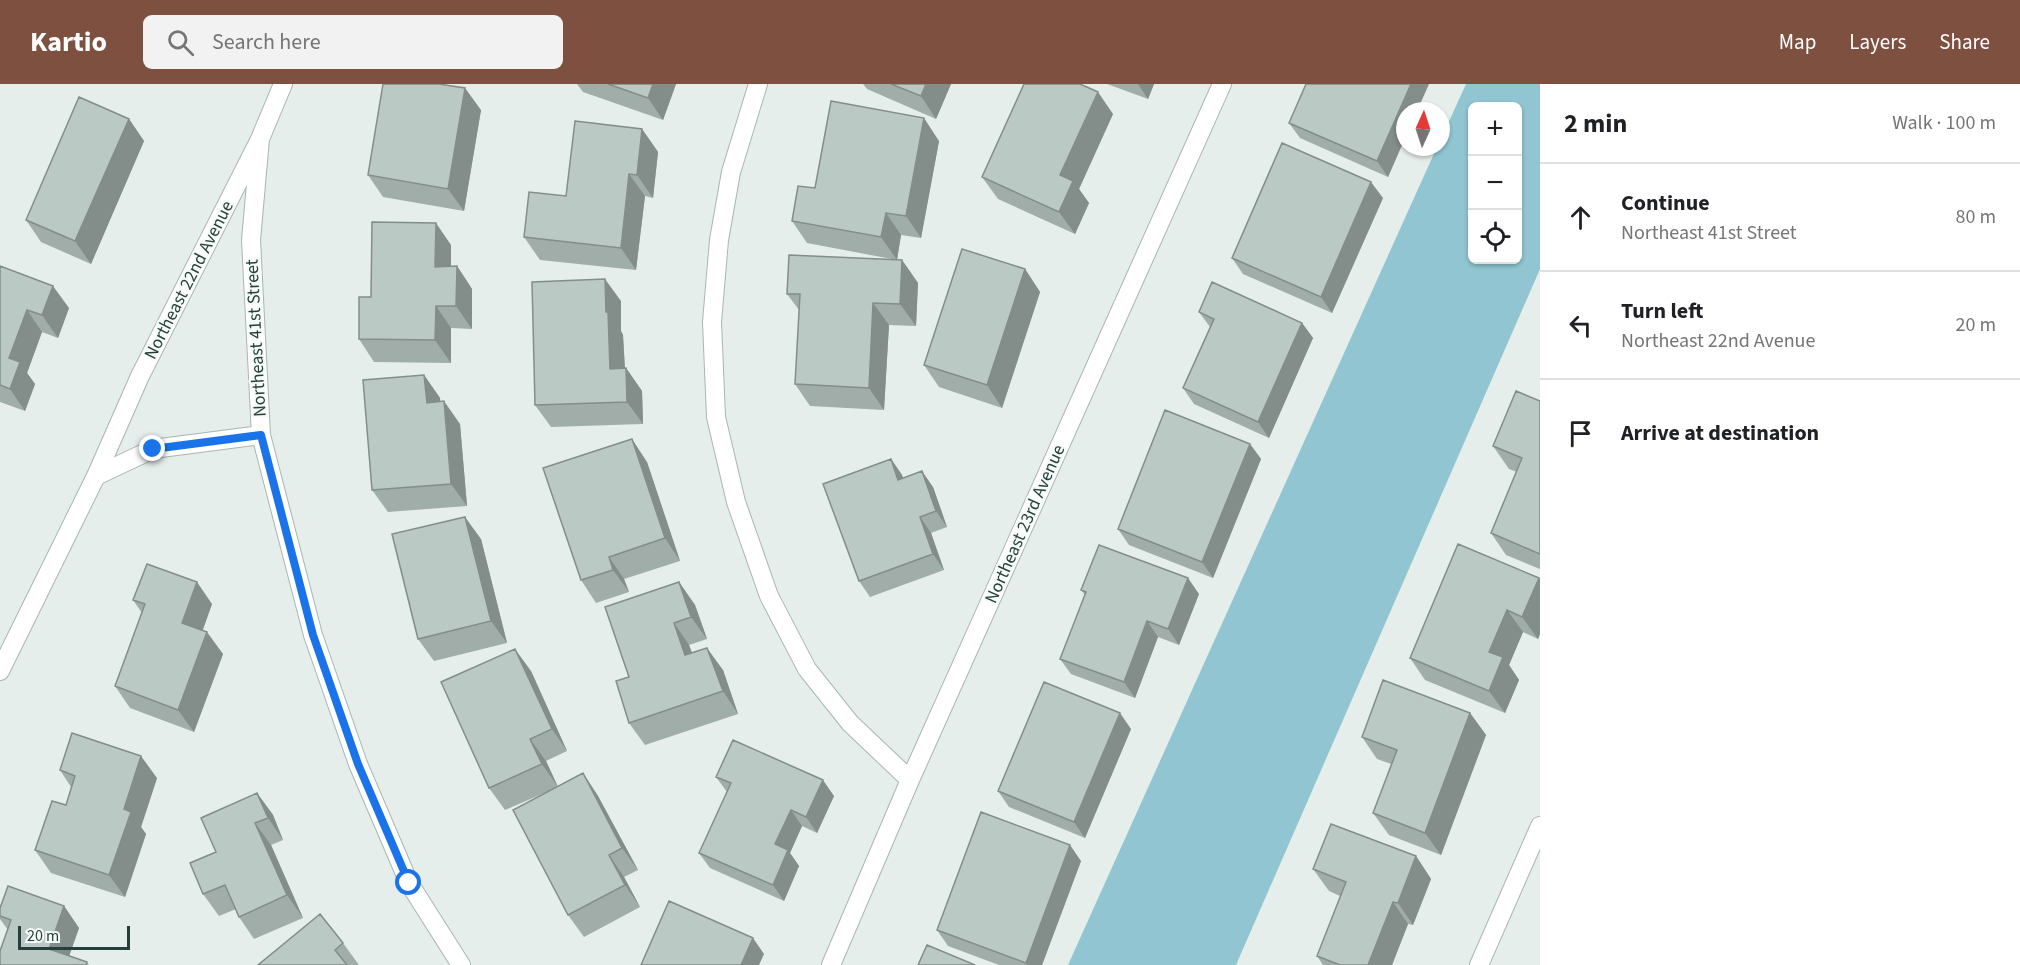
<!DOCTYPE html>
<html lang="en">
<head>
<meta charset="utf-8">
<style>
  :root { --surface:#fff; --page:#f2f2f2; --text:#202124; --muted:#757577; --line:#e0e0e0; --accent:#7d5040 }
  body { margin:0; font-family:"Source Sans 3",sans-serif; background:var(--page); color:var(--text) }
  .controls { position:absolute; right:18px; top:18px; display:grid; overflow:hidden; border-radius:9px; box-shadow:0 2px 4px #0004 }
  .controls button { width:54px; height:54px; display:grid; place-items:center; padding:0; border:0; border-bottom:2px solid var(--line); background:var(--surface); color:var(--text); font:30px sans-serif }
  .compass { position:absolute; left:1396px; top:18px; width:54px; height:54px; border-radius:50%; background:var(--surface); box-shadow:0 2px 4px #0004; rotate:3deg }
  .scale { position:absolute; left:18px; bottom:15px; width:112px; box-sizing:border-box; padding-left:6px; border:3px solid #25403a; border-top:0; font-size:16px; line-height:21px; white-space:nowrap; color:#25403a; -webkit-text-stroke:4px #f6faf9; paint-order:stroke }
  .stop { position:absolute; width:18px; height:18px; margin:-14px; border:4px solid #1a73e8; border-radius:50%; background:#fff }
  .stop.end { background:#1a73e8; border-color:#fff; box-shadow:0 2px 6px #0008 }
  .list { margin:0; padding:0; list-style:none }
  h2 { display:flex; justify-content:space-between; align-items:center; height:78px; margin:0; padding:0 24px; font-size:26px }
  h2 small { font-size:20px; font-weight:400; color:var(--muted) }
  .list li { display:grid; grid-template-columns:39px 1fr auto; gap:18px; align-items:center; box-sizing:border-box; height:108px; padding:0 24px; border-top:2px solid var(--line) }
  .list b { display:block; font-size:22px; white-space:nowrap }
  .list p { margin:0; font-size:20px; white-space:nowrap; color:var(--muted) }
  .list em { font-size:20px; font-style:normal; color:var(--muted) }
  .icon { flex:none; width:33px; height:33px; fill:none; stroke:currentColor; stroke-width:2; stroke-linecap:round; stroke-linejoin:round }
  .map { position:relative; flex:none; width:1540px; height:881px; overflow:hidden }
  header { display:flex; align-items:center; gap:36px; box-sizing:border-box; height:84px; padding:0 30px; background:var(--accent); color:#fff }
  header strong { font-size:28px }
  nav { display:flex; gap:33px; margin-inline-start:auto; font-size:21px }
  .search { width:420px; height:54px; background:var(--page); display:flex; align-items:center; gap:15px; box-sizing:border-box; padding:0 21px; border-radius:9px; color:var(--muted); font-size:22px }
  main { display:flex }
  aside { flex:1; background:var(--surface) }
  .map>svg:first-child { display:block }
</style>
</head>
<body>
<header>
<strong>Kartio</strong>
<div class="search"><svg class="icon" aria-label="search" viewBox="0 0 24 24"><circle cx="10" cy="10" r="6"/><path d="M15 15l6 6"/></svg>Search here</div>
<nav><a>Map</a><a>Layers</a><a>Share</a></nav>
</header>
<main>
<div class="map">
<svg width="1540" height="881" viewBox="0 0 1540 881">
  <rect width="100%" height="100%" fill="#e6eeeb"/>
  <path fill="#90c5d1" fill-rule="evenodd" d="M1466 0H1540V185L1236 881H1068L1437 63H1441V55ZM1472 22H1518V176H1472Z"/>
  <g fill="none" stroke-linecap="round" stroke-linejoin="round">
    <g stroke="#a8b6b2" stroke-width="20">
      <path id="minor" d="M758 0 731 88 719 156 712 238 716 333 736 418 769 512 807 585 850 639 910 696
        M260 55 251 156 261 351 313 551 358 680 409 799 461 881
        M96 392 153 365 261 351
        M0 587 96 392 140 292 260 55 283 0
        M831 881 910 696 1222 0
        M1479 881 1540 742"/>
    </g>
    <use href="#minor" stroke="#fff" stroke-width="18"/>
  </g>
  <path fill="#a1ada9" d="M577 0H676L663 36 583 8Z
    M863 0H951L936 35 867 5Z
    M1107 0H1154L1148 15Z
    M481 26 464 127 383 113 368 91Z
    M1405 27V54L1388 93 1300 54 1289 39Z
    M1113 30 1079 105 1089 119 1075 150 998 115 982 93Z
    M129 35 144 57 91 180 41 158 26 136Z
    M642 45 658 68 653 114 645 112 636 186 540 176 524 153 566 112Z
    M939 57 921 154 901 151 897 176 807 159 792 137 815 104Z
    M1383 114 1332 229 1243 190 1232 174Z
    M451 161V182H457L472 205V245L451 244V279L374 278 359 255 371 213Z
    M902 176 918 199 916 242 889 241 884 326 810 322 795 300 799 226 787 210Z
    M0 182 69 224 58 254 42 248 27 289 35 300 25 327 0 318Z
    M1025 185 1040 208 1002 324 939 303 924 281Z
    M621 217V247L623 251 625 284H626L642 307 643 340 551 343 535 321Z
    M1199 228 1302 239 1313 254 1269 354 1194 320 1183 304 1210 243Z
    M424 291 440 314V318L460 340 467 422 388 428 372 406Z
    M1540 317V485L1506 471 1491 449 1517 388 1509 385 1493 362Z
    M1250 360 1261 375 1213 494 1129 461 1118 445Z
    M891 375 902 391 903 394 933 403 947 443 931 449 944 486 870 513 859 497Z
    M647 378 680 477 624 495 629 508 596 519 581 496Z
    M481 455 507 559 434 577 418 555Z
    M1539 494 1540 495V550L1538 555 1523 548 1509 581 1519 596 1505 629 1425 596 1410 574Z
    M679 498 695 521 707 555 689 561 692 569 723 586 738 630 645 661 629 639Z
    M1081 506 1199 510 1179 561 1158 553 1135 614 1071 590 1060 575 1085 511Z
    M133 516 212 520 203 546 223 570 194 648 130 624 115 602 142 529Z
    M531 587 567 667 546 677 558 703 505 726 489 704Z
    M1470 629 1486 651 1441 771 1389 751 1373 729 1391 680 1377 675 1362 653Z
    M1131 645 1085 754 1009 723 998 707Z
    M60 686 157 694 141 743 146 750 125 813 51 789 35 766 66 721 71 703Z
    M583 689 598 712 638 786 624 793 640 823 584 853 568 831Z
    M716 693 834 712 817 749 802 742 790 769 799 782 784 817 710 784 699 769 727 708Z
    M257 709 273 731 283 756 271 761 303 834 254 855 239 833 236 825 219 832 203 810 216 768Z
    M1416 772 1431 795 1413 841 1408 840 1392 881H1323L1317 872 1340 812 1329 807 1313 785Z
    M1081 777 1042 881H999L948 862 937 846Z
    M64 822 79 844 69 872 87 878 89 881H0L8 846 0 835V824Z
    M343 859 359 881H258Z"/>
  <path fill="#838d89" d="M653 0H676L663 36 648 14Z
    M926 0H951L936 35 921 12Z
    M1138 0H1154L1148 15Z
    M1411 0H1429L1417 27H1405V54L1388 93 1377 77Z
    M465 4 481 26 464 127 448 105Z
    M1098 8 1113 30 1079 105 1089 119 1075 150 1059 128 1060 91Z
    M924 34 939 57 921 154 906 132Z
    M129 35 144 57 91 180 75 157Z
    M642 45 658 68 653 114 637 91Z
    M629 90 645 112 636 186 621 164Z
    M1371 98 1383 114 1332 229 1321 213Z
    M886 129 901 151 897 176 881 153Z
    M436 139 451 161V205L435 183Z
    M902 176 918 199 916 242 900 220Z
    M457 182 472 205V245L456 222Z
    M1025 185 1040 208 1002 324 987 301Z
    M605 195 621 217V247L623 251 626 307 610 285 606 228Z
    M53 202 69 224 58 254 42 231Z
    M873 219 889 241 884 326 869 304Z
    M436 222 451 244V279L435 256Z
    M27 226 42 248 27 289 35 300 25 327 10 305 9 274Z
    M1302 239 1313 254 1269 354 1258 338Z
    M626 284 642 307 643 340 627 318Z
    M424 291 440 314 442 341 427 319Z
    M444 317 460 340 467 422 451 400Z
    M632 355 647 378 680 477 665 454Z
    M1250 360 1261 375 1213 494 1202 478Z
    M891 375 902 391 909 412 898 396Z
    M922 387 933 403 947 443 936 427Z
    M465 433 481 455 507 559 491 537Z
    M920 433 931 449 944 486 933 470Z
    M609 473 624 495 629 508 613 486Z
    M1188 494 1199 510 1179 561 1168 545Z
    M1539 494 1540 495V550L1538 555 1522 533Z
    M197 498 212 520 197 561 182 539Z
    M679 498 695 521 707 555 691 533Z
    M1507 526 1523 548 1509 581 1519 596 1505 629 1489 607V568Z
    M1147 537 1158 553 1135 614 1124 598Z
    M674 539 689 561 701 593 685 571Z
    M207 548 223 570 194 648 178 626Z
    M707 564 723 586 738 630 723 607Z
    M515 565 531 587 567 667 552 645Z
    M1120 629 1131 645 1085 754 1074 738Z
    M1470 629 1486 651 1441 771 1425 749Z
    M530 655 546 677 558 703 542 680Z
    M141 672 157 694 141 743 146 750 125 813 109 791 124 725Z
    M583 689 598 712 638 786 622 764Z
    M823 696 834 712 817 749 806 733Z
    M257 709 273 731 283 756 268 734Z
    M791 726 802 742 790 769 799 782 784 817 773 801 775 760Z
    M255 739 271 761 303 834 287 811Z
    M1070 761 1081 777 1042 881H1027L1026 879Z
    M609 771 624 793 640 823 625 801Z
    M1416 772 1431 795 1413 841 1398 819Z
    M1393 818 1408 840 1392 881H1368Z
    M64 822 79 844 66 881 49 865Z
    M753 854 764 870 759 881H741Z"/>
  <path fill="#bbc9c4" stroke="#838d89" stroke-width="1.5" d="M383 0H439L465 4 448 105 368 91Z
    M608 0H653L648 14Z
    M891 0H926L921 12Z
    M1024 0H1080L1098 8 1060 91 1073 97 1059 128 982 93Z
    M1306 0H1411L1377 77 1289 39Z
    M79 13 129 35 75 157 26 136Z
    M831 17 924 34 906 132 886 129 881 153 792 137 798 102 815 104Z
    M575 37 642 45 637 91 629 90 621 164 524 153 529 108 566 112Z
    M1282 59 1371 98 1321 213 1232 174Z
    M372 138 436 139 435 183 457 182 456 222H436L435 256 359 255V213H371Z
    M962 165 1025 185 987 301 924 281Z
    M789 171 902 176 900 220 873 219 869 304 795 300 800 210H787Z
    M0 182 53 202 42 231 27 226 9 274 20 278 10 305 0 301Z
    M605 195 606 228H608L610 285 626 284 627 318 535 321 532 198Z
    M1212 198 1302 239 1258 338 1183 304 1214 235 1199 228Z
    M424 291 427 319 444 317 451 400 372 406 363 296Z
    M1516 307 1540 317V470L1491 449 1522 374 1493 362Z
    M1165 326 1250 360 1202 478 1118 445Z
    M632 355 665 454 609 473 613 486 581 496 543 384Z
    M891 375 898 396 922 387 936 427 920 433 933 470 859 497 823 400Z
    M465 433 491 537 418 555 392 450Z
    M1458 460 1539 494 1522 533 1507 526 1489 568 1503 573 1489 607 1410 574Z
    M1099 461 1188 494 1168 545 1147 537 1124 598 1060 575 1086 508 1081 506Z
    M147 480 197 498 182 539 207 548 178 626 115 602 145 520 133 516Z
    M679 498 691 533 674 539 685 571 707 564 723 607 629 639 616 597 629 593 605 523Z
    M515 565 552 645 530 655 542 680 489 704 441 598Z
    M1383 596 1470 629 1425 749 1373 729 1397 666 1362 653Z
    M1044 598 1120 629 1074 738 998 707Z
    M72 649 141 672 124 725 131 728 109 791 35 766 52 717 66 721 75 692 60 686Z
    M733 656 823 696 806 733 791 726 775 760 788 766 773 801 699 769 731 699 716 693Z
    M583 689 622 764 609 771 625 801 568 831 513 726Z
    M257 709 268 734 255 739 287 811 239 833 225 801 203 810 190 779 216 768 201 734Z
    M981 728 1070 761 1026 879 937 846Z
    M1331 740 1416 772 1398 819 1393 818 1368 881H1340L1317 872 1346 798 1313 785Z
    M8 802 64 822 49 865 87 878 86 881H0V867L11 836 0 832V824Z
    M669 817 753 854 741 881H641Z
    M320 830 343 859 335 866 347 881H258Z
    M927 861 975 881H918Z"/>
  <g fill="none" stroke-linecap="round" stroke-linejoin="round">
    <path stroke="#1a73e8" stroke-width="8" d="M153 365 261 351 313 551 358 680 409 799"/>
  </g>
  <g text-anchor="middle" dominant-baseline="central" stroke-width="4.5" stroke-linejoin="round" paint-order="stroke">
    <g font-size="18" fill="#25403a" stroke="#f6faf9">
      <text transform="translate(189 196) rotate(-63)">Northeast 22nd Avenue</text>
      <text transform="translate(256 254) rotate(-93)">Northeast 41st Street</text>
      <text transform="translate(1025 440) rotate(-66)">Northeast 23rd Avenue</text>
    </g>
  </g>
</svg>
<div class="controls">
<button>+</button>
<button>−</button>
<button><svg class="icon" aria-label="locate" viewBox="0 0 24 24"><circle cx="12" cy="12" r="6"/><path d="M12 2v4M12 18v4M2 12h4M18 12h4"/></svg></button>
</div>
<svg class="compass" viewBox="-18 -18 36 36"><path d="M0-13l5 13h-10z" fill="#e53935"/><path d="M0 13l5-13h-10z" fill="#757577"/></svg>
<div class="scale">20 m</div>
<div class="stop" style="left:409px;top:799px"></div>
<div class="stop end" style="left:153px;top:365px"></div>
</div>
<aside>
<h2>2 min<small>Walk · 100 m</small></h2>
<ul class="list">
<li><svg class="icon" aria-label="ahead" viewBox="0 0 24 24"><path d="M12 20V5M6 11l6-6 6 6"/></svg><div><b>Continue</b><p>Northeast 41st Street</p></div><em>80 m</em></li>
<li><svg class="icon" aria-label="left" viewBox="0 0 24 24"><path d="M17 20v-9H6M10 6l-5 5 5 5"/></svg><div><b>Turn left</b><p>Northeast 22nd Avenue</p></div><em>20 m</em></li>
<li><svg class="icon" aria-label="arrive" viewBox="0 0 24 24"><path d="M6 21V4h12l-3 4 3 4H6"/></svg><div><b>Arrive at destination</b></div></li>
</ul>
</aside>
</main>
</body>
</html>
